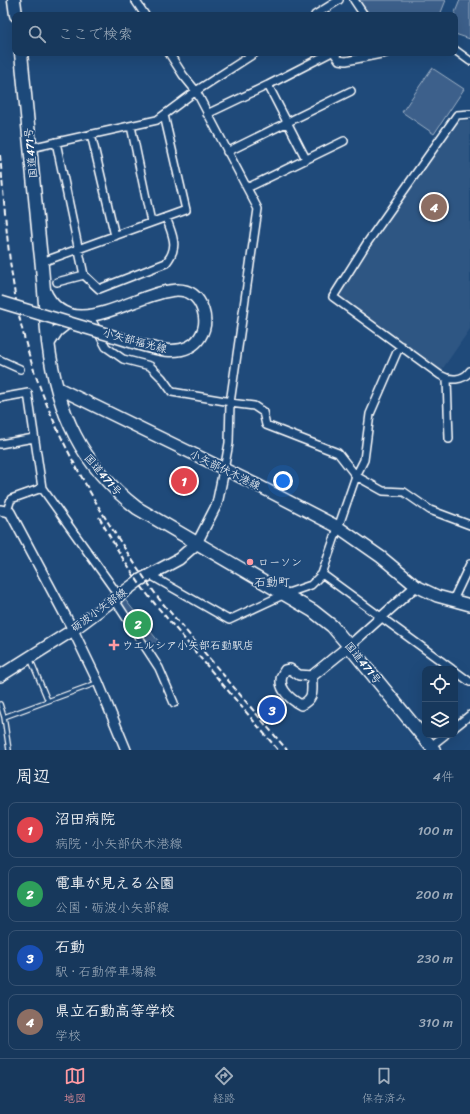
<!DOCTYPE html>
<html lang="ja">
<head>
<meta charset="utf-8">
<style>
  :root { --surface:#17385c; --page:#203f62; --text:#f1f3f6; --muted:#9eacbb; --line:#365272; --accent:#ff9aa2 }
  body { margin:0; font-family:Sriracha,"Klee One",sans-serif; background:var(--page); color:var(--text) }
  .controls { position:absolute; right:12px; bottom:12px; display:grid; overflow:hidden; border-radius:8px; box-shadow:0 4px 16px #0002 }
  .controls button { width:36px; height:36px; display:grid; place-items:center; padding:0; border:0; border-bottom:1px solid var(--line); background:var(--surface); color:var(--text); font:20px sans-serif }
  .you { position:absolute; left:283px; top:481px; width:14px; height:14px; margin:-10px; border:3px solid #fff; border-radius:50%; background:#1a73e8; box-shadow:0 0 0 6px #1a73e833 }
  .badge { display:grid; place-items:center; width:26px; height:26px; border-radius:50%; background:var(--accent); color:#fff; font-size:13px; font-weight:700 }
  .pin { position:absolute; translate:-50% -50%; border:2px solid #fff; box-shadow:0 1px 4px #0006 }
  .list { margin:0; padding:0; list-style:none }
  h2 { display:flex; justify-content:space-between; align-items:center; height:52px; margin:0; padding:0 16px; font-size:17px }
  h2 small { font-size:13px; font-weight:400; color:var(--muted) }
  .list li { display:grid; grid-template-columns:26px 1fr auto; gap:12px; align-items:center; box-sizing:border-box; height:56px; margin:0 8px 8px; padding:0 8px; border:1px solid var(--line); border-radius:8px }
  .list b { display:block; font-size:15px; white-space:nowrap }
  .list p { margin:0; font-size:13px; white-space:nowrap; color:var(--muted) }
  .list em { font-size:13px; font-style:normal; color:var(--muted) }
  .icon { flex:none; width:22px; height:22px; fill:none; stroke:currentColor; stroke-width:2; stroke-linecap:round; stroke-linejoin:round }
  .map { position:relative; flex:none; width:470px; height:750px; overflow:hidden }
  .search { position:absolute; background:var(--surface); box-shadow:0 4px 16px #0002; left:12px; right:12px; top:12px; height:44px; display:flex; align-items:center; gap:10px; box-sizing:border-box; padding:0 14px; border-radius:8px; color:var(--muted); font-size:15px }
  .sheet { height:308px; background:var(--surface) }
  nav { display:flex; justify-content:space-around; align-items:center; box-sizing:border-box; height:56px; border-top:1px solid var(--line); background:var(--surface); font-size:11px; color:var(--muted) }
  nav a { display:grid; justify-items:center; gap:2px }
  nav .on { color:var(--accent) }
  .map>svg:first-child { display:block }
</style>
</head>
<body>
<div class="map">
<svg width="470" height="750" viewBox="0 0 470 750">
  <rect width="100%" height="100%" fill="#1f4a7a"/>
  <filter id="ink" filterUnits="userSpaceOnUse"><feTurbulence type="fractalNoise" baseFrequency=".025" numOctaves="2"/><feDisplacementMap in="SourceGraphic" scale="8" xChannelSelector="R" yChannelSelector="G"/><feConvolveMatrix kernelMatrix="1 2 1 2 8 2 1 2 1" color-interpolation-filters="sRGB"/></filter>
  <g filter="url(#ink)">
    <path fill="#2e5683" d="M457 121H470V329L441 371 341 299 340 292Z"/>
    <path fill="#3c618b" stroke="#9eb0c5" d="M359 0H446L440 15H370Z
      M460 0H470V39L455 34 454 15Z
      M432 68 464 89 434 134 402 112Z
      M123 597 159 642 149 649 119 601Z"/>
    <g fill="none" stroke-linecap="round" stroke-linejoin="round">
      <g stroke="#fff" stroke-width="6">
        <path id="service" d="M30 658 48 701
          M0 704 4 717 9 750
          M4 717 97 683"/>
      </g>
      <g stroke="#fff" stroke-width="10">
        <path id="minor" d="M135 0 145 15
          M354 0 364 15
          M315 15 339 0
          M455 50 470 61
          M169 53 183 75 196 91 258 209 230 403 229 443 224 470
          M334 53 339 60 346 61 386 53
          M268 85 306 159
          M207 114 268 85 330 53
          M470 114 457 115 367 243 333 297 440 375C450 381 463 381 470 371
          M131 126 151 222
          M91 134 115 236
          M56 142 84 275 99 289 166 263C180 246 172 235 166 217
          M30 148 157 120 196 91 255 53
          M227 152 351 91
          M247 188 344 141
          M42 262 186 210 164 115
          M57 282 84 275
          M89 315 106 347 123 359 150 366 162 378 172 392 231 402
          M0 360 20 369
          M447 379 449 439
          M0 398 28 393 42 488 119 596
          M230 403 254 406 263 412 266 425 338 453 356 476 383 491 404 492 430 510 470 525
          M0 444 34 438
          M7 511 11 499 42 488
          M322 574 452 669
          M150 575 229 620 285 594 311 585 322 574 356 476 364 460 370 414 397 352 401 346
          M114 599 159 668 174 703
          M453 600 470 564
          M455 671 470 682
          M455 727 470 715
          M431 746 445 735"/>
      </g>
      <g stroke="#fff" stroke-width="12">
        <path id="tertiary" d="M0 510 10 512 73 630 98 682 126 750
          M197 543 217 504 224 470
          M349 646 416 586
          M290 669 299 675 312 676C311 691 316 697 301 705 288 698 274 685 285 670Z"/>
      </g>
      <g stroke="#fff" stroke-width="13">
        <path id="secondary" d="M312 676 349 646"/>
      </g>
      <g stroke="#fff" stroke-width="14">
        <path id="primary" d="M44 289C76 367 181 245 203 310 206 319 205 329 200 337 183 364 137 343 113 336
          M49 343 57 331 72 319
          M58 388 255 484 338 527 381 557 416 586 437 596 470 605
          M0 676 73 630 140 580 179 559 197 543"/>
      </g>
      <g stroke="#fff" stroke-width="15">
        <path id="trunk" d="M14 0 16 15
          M21 53C27 118 34 184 40 249 44 280 45 311 48 342 57 412 81 465 137 508L313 611 332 626 349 646 434 750"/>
      </g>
      <use href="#service" stroke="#1f4a7a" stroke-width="3.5"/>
      <use href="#minor" stroke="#1f4a7a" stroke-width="7"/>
      <use href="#tertiary" stroke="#1f4a7a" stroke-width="9"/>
      <use href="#secondary" stroke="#1f4a7a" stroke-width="10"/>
      <use href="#primary" stroke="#1f4a7a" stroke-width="11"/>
      <use href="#trunk" stroke="#1f4a7a" stroke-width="12"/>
      <path stroke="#fff" stroke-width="2" stroke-dasharray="6 3" stroke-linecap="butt" d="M0 155C5 210 8 266 20 320 42 421 100 515 159 599L287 750
        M99 517C116 548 133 577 155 604L278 750"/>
      <g stroke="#fff" stroke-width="14" stroke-linecap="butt">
        <path id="primary-bridge" d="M0 302 113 336"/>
      </g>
      <use href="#primary-bridge" stroke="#1f4a7a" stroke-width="11"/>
    </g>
  </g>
  <g fill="#ff9aa2" stroke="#1f4a7a" stroke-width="1.5">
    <circle cx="250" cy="562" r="4"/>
    <path d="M112 639h4v4h4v4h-4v4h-4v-4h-4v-4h4z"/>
  </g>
  <g text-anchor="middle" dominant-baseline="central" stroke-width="3.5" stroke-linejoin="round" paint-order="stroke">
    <g font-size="11" fill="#fff" stroke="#1f4a7a">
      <text transform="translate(31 153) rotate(-96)">国道471号</text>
      <text transform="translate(135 341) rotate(15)">小矢部福光線</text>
      <text transform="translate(225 470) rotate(26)">小矢部伏木港線</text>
      <text transform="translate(103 475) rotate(49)">国道471号</text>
      <text transform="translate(99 610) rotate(-36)">砺波小矢部線</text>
      <text transform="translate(363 663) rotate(51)">国道471号</text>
    </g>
    <g font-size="11" fill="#fff" stroke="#1f4a7a" text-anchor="start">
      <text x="258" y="562">ローソン</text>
      <text x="122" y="645">ウエルシア小矢部石動駅店</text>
    </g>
    <g font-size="12" fill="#fff" stroke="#1f4a7a">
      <text x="272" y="582">石動町</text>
    </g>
  </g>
</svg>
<div class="controls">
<button><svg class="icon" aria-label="locate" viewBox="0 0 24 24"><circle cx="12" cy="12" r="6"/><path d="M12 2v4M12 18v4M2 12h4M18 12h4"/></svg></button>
<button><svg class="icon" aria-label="layers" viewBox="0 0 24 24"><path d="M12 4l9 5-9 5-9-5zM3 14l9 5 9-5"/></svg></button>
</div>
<div class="you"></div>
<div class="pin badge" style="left:184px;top:481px;background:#e0444e">1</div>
<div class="pin badge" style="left:138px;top:624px;background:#2e9e5b">2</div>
<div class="pin badge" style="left:272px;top:710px;background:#1a4fb4">3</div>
<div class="pin badge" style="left:434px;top:207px;background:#8d6e63">4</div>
<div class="search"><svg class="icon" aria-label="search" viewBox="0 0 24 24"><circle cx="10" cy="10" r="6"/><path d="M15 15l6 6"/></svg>ここで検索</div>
</div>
<section class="sheet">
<h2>周辺<small>4件</small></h2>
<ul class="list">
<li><span class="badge" style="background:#e0444e">1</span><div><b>沼田病院</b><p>病院 · 小矢部伏木港線</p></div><em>100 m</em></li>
<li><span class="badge" style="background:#2e9e5b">2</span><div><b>電車が見える公園</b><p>公園 · 砺波小矢部線</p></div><em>200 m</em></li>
<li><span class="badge" style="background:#1a4fb4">3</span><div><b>石動</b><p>駅 · 石動停車場線</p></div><em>230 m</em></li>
<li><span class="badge" style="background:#8d6e63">4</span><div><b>県立石動高等学校</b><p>学校</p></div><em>310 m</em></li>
</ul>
</section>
<nav>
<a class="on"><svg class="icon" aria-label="map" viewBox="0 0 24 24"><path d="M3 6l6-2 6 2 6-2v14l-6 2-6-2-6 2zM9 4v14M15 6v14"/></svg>地図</a>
<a><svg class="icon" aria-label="directions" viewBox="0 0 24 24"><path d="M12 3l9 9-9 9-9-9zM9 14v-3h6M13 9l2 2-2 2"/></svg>経路</a>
<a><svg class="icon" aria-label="saved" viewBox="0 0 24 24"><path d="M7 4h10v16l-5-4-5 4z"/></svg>保存済み</a>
</nav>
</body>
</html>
